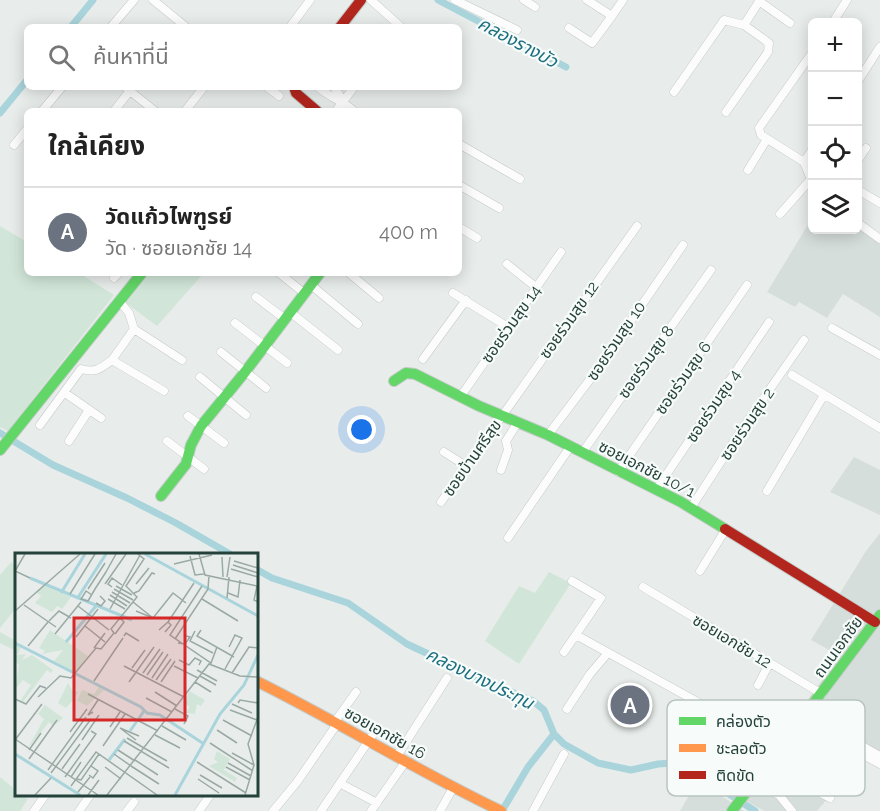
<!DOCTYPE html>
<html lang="th">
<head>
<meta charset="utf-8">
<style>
  :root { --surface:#fff; --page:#f6f6f6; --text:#222; --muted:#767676; --line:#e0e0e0; --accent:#697e78 }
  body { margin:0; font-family:Raleway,"Noto Sans Thai",sans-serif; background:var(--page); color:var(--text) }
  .controls { position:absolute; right:18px; top:18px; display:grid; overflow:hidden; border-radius:9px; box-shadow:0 3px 15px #0003 }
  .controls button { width:54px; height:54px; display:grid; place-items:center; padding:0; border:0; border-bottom:2px solid var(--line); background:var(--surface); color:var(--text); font:30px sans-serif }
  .you { position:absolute; left:362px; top:430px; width:21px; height:21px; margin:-15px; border:4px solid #fff; border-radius:50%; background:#1a73e8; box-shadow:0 0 0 9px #1a73e833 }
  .badge { display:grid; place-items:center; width:39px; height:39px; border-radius:50%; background:var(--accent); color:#fff; font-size:20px; font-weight:700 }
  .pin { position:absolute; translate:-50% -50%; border:3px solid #fff; box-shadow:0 2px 6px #0006 }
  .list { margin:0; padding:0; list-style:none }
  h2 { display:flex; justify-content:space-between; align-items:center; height:78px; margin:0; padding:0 24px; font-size:26px }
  h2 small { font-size:20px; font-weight:400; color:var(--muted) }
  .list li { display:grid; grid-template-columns:39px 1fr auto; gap:18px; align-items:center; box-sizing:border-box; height:90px; padding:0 24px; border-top:2px solid var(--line) }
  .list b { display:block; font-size:22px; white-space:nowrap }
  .list p { margin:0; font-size:20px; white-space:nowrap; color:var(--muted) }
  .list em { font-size:20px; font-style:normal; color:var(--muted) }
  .icon { flex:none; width:33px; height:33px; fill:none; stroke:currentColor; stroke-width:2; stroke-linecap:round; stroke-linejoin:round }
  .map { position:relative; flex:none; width:880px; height:811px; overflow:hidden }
  .search { position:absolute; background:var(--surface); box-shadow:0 3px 15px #0003; left:24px; top:24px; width:438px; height:66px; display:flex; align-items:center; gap:15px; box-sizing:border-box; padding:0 21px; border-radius:9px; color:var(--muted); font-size:22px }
  .panel { position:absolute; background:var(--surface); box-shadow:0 3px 15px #0003; left:24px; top:108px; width:438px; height:168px; border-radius:9px }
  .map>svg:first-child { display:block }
</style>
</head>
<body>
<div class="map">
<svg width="880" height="811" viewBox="0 0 880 811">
  <rect width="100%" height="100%" fill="#e8edeb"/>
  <path fill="#d6dedb" d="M812 218V230H858V226L880 242V317L843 294 827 318 799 302 795 307 767 292Z
    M854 457 880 470V515L830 492Z
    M880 533V753L864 745 834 791 817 811H764L737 795 840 656 811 640 866 551Z
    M698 780 744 811H680Z"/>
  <path fill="#d1e6d8" d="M0 226 27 242V273H79L114 295 8 431 0 427Z
    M150 273H204L157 326 126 303Z
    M11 562 16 567V608L0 628V575Z
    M549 572 571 583 519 664 485 641 519 586 535 593Z
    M0 632 16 641V651L0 643Z
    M0 777 16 790V794L22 795 28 799 20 811H0Z"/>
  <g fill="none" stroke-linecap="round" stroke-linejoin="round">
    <path stroke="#a9d4db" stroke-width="7" d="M438 0 566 67
      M71 27 93 0
      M0 113 27 80
      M0 433 53 465 127 498 176 523 230 554
      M256 569 272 578 348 603 407 644 492 684 533 701 544 710 554 734 564 744 598 763 631 770 658 764 673 763 686 766 755 811
      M502 811 528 767 554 734"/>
    <g stroke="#c5cac8" stroke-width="9">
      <path id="street" d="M153 0 186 27
        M371 0 401 27
        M455 0 517 30
        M524 0 535 7
        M587 0 612 16 623 0
        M759 1 790 23
        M833 22 847 0
        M744 25 760 0
        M111 27 134 0
        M290 27 310 0
        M569 28 592 43 612 16
        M812 53 759 128 761 135 804 162 812 182
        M858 81 880 47
        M125 87 155 111
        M267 87 279 96
        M318 87C329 97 343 101 354 111
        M334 87 343 101
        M674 92 724 20 744 25 769 43 768 52 726 112
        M42 111 62 87
        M114 111 132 88
        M185 111 204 87
        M336 111 354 87
        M459 144 520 179
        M14 145 27 129
        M858 160 866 148
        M804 162 812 150
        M748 170 767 139
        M459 185 499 208
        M858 190 880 203
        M780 214 811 179
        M858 223 880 239
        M459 227 477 238
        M507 264 537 288
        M279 273 304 293
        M349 273 379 298
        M114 278 119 273
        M311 285 358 324
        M453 293 508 327
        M256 297 285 319
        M120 302 129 313 134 329 182 360
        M290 312 338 350
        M235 323 287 363
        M832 328 880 355
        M134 329 112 360 164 391
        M221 352 266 388
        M423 359 466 300
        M792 375 880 428
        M200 377 246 415
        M65 393 101 418
        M461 396 561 252
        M188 416 224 443
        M40 425 81 369C96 373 100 369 112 360
        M548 435 597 370 683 245
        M69 441 89 410
        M167 441 204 469
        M444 452 466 466
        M582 453 711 270
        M501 470 508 450 506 441 518 422
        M618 472 747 285
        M656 490 769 322
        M767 491 824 395
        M441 502 637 226
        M691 508 738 435 804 340
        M508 538 570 447
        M700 571 726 529
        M643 587 822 694
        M576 635 781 748
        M564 652 601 598 572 581
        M758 685 769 664
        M567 709 590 674 607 654
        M806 715 880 756
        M801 721 880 764
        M334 723 356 692
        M397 756 447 678
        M768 764 830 798
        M754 783 779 795 792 811
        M345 786 377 803
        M839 787 858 752
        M34 811 46 794
        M79 811 91 794
        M127 811 134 802
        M199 811 211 794
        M273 811 297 782 337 724
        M321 811 376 730
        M371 811 406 761
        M440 811 453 788
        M533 811 564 754"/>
    </g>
    <g stroke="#c3cbc8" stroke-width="12">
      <path id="fast" d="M394 381 406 373 415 374 479 406 548 435 681 502 725 529
        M0 450 142 273
        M161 496 186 464 191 445 201 426 245 372 320 273
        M732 811 880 615"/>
    </g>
    <g stroke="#c3cbc8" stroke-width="12">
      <path id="slow" d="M256 681C339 722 417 771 501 811"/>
    </g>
    <g stroke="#c3cbc8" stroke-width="12">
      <path id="jam" d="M340 27 361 0
        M294 87 296 93 317 111
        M725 529 875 622"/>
    </g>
    <use href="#street" stroke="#fcfcfc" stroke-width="8"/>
    <use href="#fast" stroke="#63d668" stroke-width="10"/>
    <use href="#slow" stroke="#ff974d" stroke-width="10"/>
    <use href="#jam" stroke="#b3261e" stroke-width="10"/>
  </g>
  <g text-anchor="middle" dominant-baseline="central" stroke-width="4.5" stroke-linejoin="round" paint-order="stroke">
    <g font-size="16" fill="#24423a" stroke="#f7fbf9">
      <text transform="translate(569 320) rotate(-55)">ซอยร่วมสุข 12</text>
      <text transform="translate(511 324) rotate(-55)">ซอยร่วมสุข 14</text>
      <text transform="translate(616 341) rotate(-56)">ซอยร่วมสุข 10</text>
      <text transform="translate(646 362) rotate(-55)">ซอยร่วมสุข 8</text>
      <text transform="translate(683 378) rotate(-55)">ซอยร่วมสุข 6</text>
      <text transform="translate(713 406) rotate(-56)">ซอยร่วมสุข 4</text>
      <text transform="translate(747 424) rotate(-56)">ซอยร่วมสุข 2</text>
      <text transform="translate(472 458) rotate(-55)">ซอยบ้านศรีสุข</text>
      <text transform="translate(647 469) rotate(27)">ซอยเอกชัย 10/1</text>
      <text transform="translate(732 641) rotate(31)">ซอยเอกชัย 12</text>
      <text transform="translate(838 647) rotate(-54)">ถนนเอกชัย</text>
      <text transform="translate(385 733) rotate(29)">ซอยเอกชัย 16</text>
    </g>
    <g font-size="18" font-style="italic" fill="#1c6f80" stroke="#f7fbf9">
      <text transform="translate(518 42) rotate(28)">คลองรางบัว</text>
      <text transform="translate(480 678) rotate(26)">คลองบางประทุน</text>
    </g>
  </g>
  <g transform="translate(15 553)">
    <rect width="243" height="243" fill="#e8edeb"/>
    <path d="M28 32 56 44 47 56 42 53 37 59 20 50 26 43 21 39ZM35 77 73 103 60 120 39 108 48 97 27 101 30 98 24 95ZM0 90 7 93 2 102 11 101 7 107 17 102 38 117 36 120 32 117 8 149 6 147 16 132 8 127 0 136 4 112 0 108ZM53 130 57 137 64 139 59 145 62 147 67 137 79 141 84 134 89 137 72 153 59 146 51 155 43 150ZM174 138 190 147 186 153 182 151 180 161 170 160 175 154 170 151ZM30 152 48 165 38 173 34 169 13 195 29 166 23 161ZM202 198 215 206 209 217 222 225 220 229 194 213 203 209 199 206Z" fill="#d1e6d8"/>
    <path fill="none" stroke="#a9d4db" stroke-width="3" d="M130 1 243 63M15 25 117 67M46 40 70 1M62 46 91 1M51 89 81 53M0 90 126 154 132 160 145 162 189 191M115 178 129 158M0 201 65 242M94 207 110 186M160 242 205 161 229 132 243 102"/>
    <path fill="none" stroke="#9aa9a4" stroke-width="1.5" d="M10 1 0 18 15 25M184 1 190 22 242 33 239 47 243 49M175 3 180 22 189 21M207 4 208 24M219 8 243 15M159 11 197 2M218 12 243 20M216 16 243 24M91 19 101 1M212 24 215 4M90 31 111 1M121 31 134 15M101 33 117 42M187 33 155 82 196 110 202 94M97 34 93 31 97 25 107 32M73 36 90 10M99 36 118 47M97 39 115 50M119 40 124 38 137 20 140 21M213 40 223 44 225 27M55 41 80 1M77 42 71 38 66 46 73 48 80 36 91 19M95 42 112 53M212 45 214 24M93 46 110 56M187 46 223 68M118 49 138 65 121 58M81 50 86 53 90 48 85 43M9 52 41 74M63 53 94 77M95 56 125 2M0 58 65 1M138 65 158 40 171 50M34 68 44 58 56 65M153 69 179 30M70 73 90 89M144 77 153 69 156 72 150 79M186 77 182 83 219 104M180 78 175 88 198 100M40 81 66 49M100 81 109 69 105 65M109 83 111 80 124 88M61 84 83 56M160 86 193 36 194 22M163 90 170 91 175 84 171 83M13 93 33 69M79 95 90 80M164 107 174 112 180 105 186 108 184 112M109 113 169 144M159 113 183 125M117 115 130 97M210 116 227 85 220 82 214 94M182 117 202 128M128 120 145 96M217 120 234 94 243 95M132 122 148 99M185 123 201 132M137 125 153 101M141 127 156 106M79 128 108 85M114 129 139 94M146 129 160 108M180 129 196 139M140 139 162 153M73 141 143 178M23 144 45 123 56 125 81 95 86 96 99 80 96 76 122 44 111 33 129 6 123 1M131 145 157 159M0 146 11 151 25 133 31 135M223 150 225 147 243 150M217 151 237 160M160 156 173 163 169 171M215 157 242 167M78 159 73 162 83 147M208 167 237 183M147 173 171 187M95 174 105 159M105 175 124 183M105 175 121 187M202 177 222 190M55 179 72 156M140 182 165 195M112 185 129 195M0 186 83 242M0 187 27 151M67 187 84 162M109 188 154 215M195 190 238 218M88 193 110 161M129 195 152 208M14 197 26 180M103 197 120 208M217 200 239 212M99 201 116 213M14 206 42 167M120 207 143 222M182 209 231 240M213 210 236 223M116 213 144 231M90 214 106 226M211 214 235 227M47 216 65 191M33 217 71 164M36 220 76 166M74 222 78 225 83 218 76 213M185 222 207 235M50 224 81 181 76 178M56 224 66 209M62 226 66 227 84 201M183 226 204 240M56 233 81 199 142 242M63 239 75 224M20 242 36 225M73 242 84 227M92 242 194 111 225 123 243 124M230 242 239 212 233 191 243 164"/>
    <path fill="#d62828" fill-opacity="0.15" stroke="#d62828" stroke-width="3" d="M59 65H170V167H59Z"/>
    <rect width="243" height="243" fill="none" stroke="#24423a" stroke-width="3"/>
  </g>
  <rect x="667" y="700" width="198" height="96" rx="9" fill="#f7fbf9" stroke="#b8c4c0" stroke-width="1.5"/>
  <rect x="679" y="717" width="27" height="8" fill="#63d668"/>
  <rect x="679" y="744" width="27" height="8" fill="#ff974d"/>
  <rect x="679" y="771" width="27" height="8" fill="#b3261e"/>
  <g font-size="16" fill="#24423a">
    <text x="716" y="727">คล่องตัว</text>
    <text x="716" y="754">ชะลอตัว</text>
    <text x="716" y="781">ติดขัด</text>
  </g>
</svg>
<div class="controls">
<button>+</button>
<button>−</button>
<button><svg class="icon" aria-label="locate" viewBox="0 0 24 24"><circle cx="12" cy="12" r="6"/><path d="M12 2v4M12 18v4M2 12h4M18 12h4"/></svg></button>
<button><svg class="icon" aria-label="layers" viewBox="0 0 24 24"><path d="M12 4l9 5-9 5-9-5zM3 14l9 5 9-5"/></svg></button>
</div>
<div class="you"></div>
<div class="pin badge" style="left:630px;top:705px;background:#6b7280">A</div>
<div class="search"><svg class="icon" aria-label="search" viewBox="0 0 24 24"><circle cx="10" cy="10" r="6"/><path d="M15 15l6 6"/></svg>ค้นหาที่นี่</div>
<section class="panel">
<h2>ใกล้เคียง<small></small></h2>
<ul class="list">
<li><span class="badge" style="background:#6b7280">A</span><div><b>วัดแก้วไพฑูรย์</b><p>วัด · ซอยเอกชัย 14</p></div><em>400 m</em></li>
</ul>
</section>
</div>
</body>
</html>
